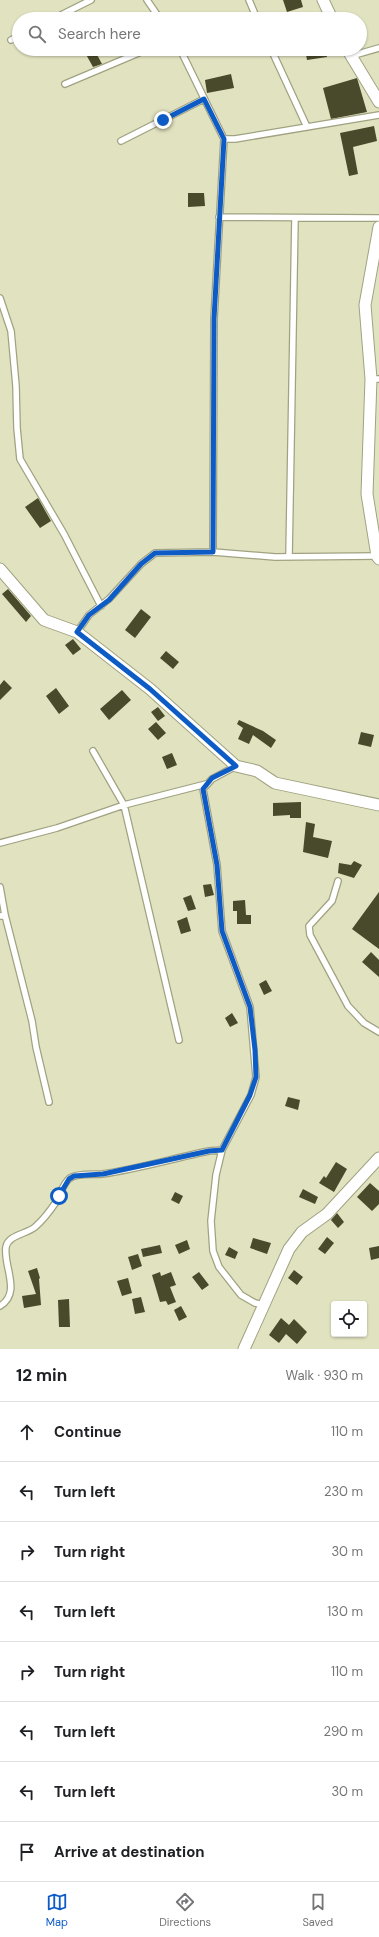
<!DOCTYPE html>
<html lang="en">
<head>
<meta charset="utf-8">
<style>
  :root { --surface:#fff; --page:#f6f6f6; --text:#202124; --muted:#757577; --line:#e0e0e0; --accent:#0d5cc6 }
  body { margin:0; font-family:"DM Sans",sans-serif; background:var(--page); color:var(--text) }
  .controls { position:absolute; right:12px; bottom:12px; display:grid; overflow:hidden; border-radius:4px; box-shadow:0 1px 3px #0004 }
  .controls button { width:36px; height:36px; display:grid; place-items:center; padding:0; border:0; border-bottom:1px solid var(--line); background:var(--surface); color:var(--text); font:20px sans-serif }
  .stop { position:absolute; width:12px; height:12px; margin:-9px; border:3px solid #0d5cc6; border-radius:50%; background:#fff }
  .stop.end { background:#0d5cc6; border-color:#fff; box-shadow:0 1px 4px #0008 }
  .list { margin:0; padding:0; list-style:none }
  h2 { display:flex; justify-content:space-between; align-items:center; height:52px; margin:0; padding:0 16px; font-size:17px }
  h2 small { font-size:13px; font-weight:400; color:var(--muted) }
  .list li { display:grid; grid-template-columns:26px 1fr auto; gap:12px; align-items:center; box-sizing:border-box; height:60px; padding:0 16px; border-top:1px solid var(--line) }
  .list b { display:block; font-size:15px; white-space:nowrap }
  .list em { font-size:13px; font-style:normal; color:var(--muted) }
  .icon { flex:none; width:22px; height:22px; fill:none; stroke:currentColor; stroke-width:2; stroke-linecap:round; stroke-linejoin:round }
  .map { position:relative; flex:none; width:379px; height:1349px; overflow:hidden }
  .search { position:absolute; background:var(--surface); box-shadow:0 1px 3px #0004; left:12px; right:12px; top:12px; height:44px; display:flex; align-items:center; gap:10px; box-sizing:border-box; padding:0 14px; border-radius:22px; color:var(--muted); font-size:15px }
  .sheet { height:532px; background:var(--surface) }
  nav { display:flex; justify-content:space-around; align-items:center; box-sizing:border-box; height:56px; border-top:1px solid var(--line); background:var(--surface); font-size:11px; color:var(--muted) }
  nav a { display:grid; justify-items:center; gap:2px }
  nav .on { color:var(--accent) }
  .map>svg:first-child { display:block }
</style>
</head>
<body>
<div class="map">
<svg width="379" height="1349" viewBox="0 0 379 1349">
  <rect width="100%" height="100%" fill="#e1e2bf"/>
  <path fill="#49492b" d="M283 0H301L303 7 287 12Z
    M83 49H94L102 64 93 67Z
    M305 49H326L327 57 307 60Z
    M231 74 234 88 207 93 205 80Z
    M357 78 367 112 331 119 323 88Z
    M374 126 377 141 353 147 358 174 349 176 340 133Z
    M188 193H204L205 206 188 207Z
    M38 498 51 521 40 528 25 507Z
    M8 589 31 616 26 622 2 594Z
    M141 609 151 617 135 638 125 630Z
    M73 639 81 649 73 655 65 645Z
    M166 651 179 662 173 669 160 658Z
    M4 680 12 688 0 700V685Z
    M56 688 69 706 59 714 46 696Z
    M122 690 131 700 109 720 100 709Z
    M158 707 165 716 158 721 151 712Z
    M239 720 263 731 276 740 271 748 253 735 249 744 238 739 243 728 237 724Z
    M156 722 166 733 158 740 148 729Z
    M361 732 374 735 371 747 358 744Z
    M172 753 177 765 167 769 162 757Z
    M301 802V818H290V815L273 816V803Z
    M306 822 315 824 313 837 332 841 328 858 303 852Z
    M354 861 362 865 354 878 338 873 339 863 351 865Z
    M211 884 214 895 205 897 203 885Z
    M379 892V949L352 929Z
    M191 895 196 909 188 911 183 898Z
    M245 900 246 915H251V924H237V911H233V901Z
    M187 917 191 931 181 934 177 921Z
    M371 952 379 960V977L362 962Z
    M266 980 272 991 264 995 259 984Z
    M232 1013 238 1023 230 1027 225 1018Z
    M288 1097 300 1100 298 1110 285 1106Z
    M336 1162 347 1169 334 1192 319 1183 324 1176 326 1178Z
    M370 1183 379 1191V1204L372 1211 357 1197Z
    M303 1189 318 1197 315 1204 299 1197Z
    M175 1192 183 1196 179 1204 171 1200Z
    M337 1213 344 1222 338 1228 331 1220Z
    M327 1237 334 1243 325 1254 318 1249Z
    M253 1238 271 1243 267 1254 250 1248Z
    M187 1240 190 1249 179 1254 175 1245Z
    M160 1245 162 1253 143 1257 141 1249Z
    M379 1246V1258L371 1260 369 1248Z
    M229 1247 238 1252 235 1259 225 1255Z
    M138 1254 142 1266 132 1270 128 1257Z
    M37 1268 40 1278 39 1279 41 1305 24 1308 22 1296 36 1294 28 1271Z
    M294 1270 303 1277 297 1285 288 1278Z
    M160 1272 161 1276 171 1272 176 1285 170 1287 176 1302 168 1305 166 1301 160 1302 152 1275Z
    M199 1272 209 1285 202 1290 192 1277Z
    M128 1278 132 1293 122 1296 117 1281Z
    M141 1297 145 1312 135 1314 132 1299Z
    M69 1299 70 1327H59L58 1300Z
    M181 1306 187 1317 179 1321 174 1310Z
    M281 1318 289 1325 294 1319 307 1332 297 1344 286 1334 279 1343 269 1335Z"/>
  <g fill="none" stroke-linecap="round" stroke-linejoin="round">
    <g stroke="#a1a281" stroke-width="8">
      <path id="lane" d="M147 0 160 19
        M249 0 257 19
        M53 19 91 0
        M11 40 19 36
        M180 49 224 139 214 319 213 552
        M271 49 307 127
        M351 56 379 48
        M65 84 148 49
        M224 139H235L379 115
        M121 141 204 99
        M219 217 379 218
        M0 298 11 331 16 386 17 428 20 459 64 534 101 606
        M371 379H379
        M289 557 295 218
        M77 632 89 615 109 599 141 564 155 553 213 552 275 557 377 556
        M93 751 124 805 179 1040
        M236 766 212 779 203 789 217 865 222 931 250 1007 256 1077 251 1095 222 1150 216 1175 211 1221 213 1251 219 1267 241 1295 255 1303 264 1305
        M0 843 57 828 124 805 206 784
        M338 881 332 901 309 926 310 935 348 1006 364 1023 379 1032
        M0 887 5 915 0 916
        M5 915 32 1021 36 1047 49 1102
        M0 1306C22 1293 3 1266 6 1247 8 1235 27 1234 35 1227 43 1220 50 1211 56 1202 60 1195 63 1183 70 1178 78 1173 93 1175 102 1174 138 1169 174 1158 209 1151L222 1150"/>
    </g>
    <g stroke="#a1a281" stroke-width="13">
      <path id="street" d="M323 0 332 19
        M347 49 379 102
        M379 227 365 305 371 379 367 494 377 556 379 559
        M0 569 44 620 77 632 150 689 236 766 257 771 275 783 379 805
        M244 1349 289 1249 302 1232 327 1214 379 1158"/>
    </g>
    <use href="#lane" stroke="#fff" stroke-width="5.5"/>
    <use href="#street" stroke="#fff" stroke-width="11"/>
  </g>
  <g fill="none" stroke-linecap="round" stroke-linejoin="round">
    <path stroke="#0d5cc6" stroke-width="5" d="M59 1196 69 1179 74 1176 103 1174 209 1151 222 1150 250 1095 256 1077 255 1050 250 1007 222 931 217 865 203 789 212 778 236 766 150 689 77 632 89 615 109 600 141 564 155 553 213 552 214 319 224 139 204 99 163 120"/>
  </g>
</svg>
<div class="controls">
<button><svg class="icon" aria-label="locate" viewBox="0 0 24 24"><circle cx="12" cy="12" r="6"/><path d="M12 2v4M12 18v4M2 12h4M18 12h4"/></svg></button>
</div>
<div class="stop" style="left:59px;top:1196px"></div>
<div class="stop end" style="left:163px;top:120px"></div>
<div class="search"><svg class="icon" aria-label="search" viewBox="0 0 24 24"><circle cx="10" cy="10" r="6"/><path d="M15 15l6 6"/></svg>Search here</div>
</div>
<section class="sheet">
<h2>12 min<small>Walk · 930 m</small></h2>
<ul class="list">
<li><svg class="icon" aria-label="ahead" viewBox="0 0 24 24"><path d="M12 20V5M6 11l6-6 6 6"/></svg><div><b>Continue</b></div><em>110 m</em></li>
<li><svg class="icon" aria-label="left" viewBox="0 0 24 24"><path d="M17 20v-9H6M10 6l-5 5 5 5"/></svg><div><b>Turn left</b></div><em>230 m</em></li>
<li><svg class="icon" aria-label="right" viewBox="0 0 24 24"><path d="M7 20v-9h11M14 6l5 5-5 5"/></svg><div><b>Turn right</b></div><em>30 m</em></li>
<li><svg class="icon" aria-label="left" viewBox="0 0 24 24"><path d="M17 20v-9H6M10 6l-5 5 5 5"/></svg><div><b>Turn left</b></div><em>130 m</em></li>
<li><svg class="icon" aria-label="right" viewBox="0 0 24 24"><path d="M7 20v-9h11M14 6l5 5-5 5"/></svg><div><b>Turn right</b></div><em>110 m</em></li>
<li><svg class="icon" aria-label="left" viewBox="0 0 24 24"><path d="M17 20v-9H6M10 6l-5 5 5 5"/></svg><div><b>Turn left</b></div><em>290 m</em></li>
<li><svg class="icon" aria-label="left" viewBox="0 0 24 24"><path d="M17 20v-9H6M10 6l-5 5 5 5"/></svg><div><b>Turn left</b></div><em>30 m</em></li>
<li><svg class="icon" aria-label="arrive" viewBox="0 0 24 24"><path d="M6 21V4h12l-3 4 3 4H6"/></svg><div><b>Arrive at destination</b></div></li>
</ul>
</section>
<nav>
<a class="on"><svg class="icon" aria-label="map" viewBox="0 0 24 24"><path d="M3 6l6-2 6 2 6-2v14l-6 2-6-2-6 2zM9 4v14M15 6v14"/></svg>Map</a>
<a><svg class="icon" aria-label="directions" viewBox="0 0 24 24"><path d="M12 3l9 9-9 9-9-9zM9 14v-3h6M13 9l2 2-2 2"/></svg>Directions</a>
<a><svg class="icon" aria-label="saved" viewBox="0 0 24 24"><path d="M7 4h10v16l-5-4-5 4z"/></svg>Saved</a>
</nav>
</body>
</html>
